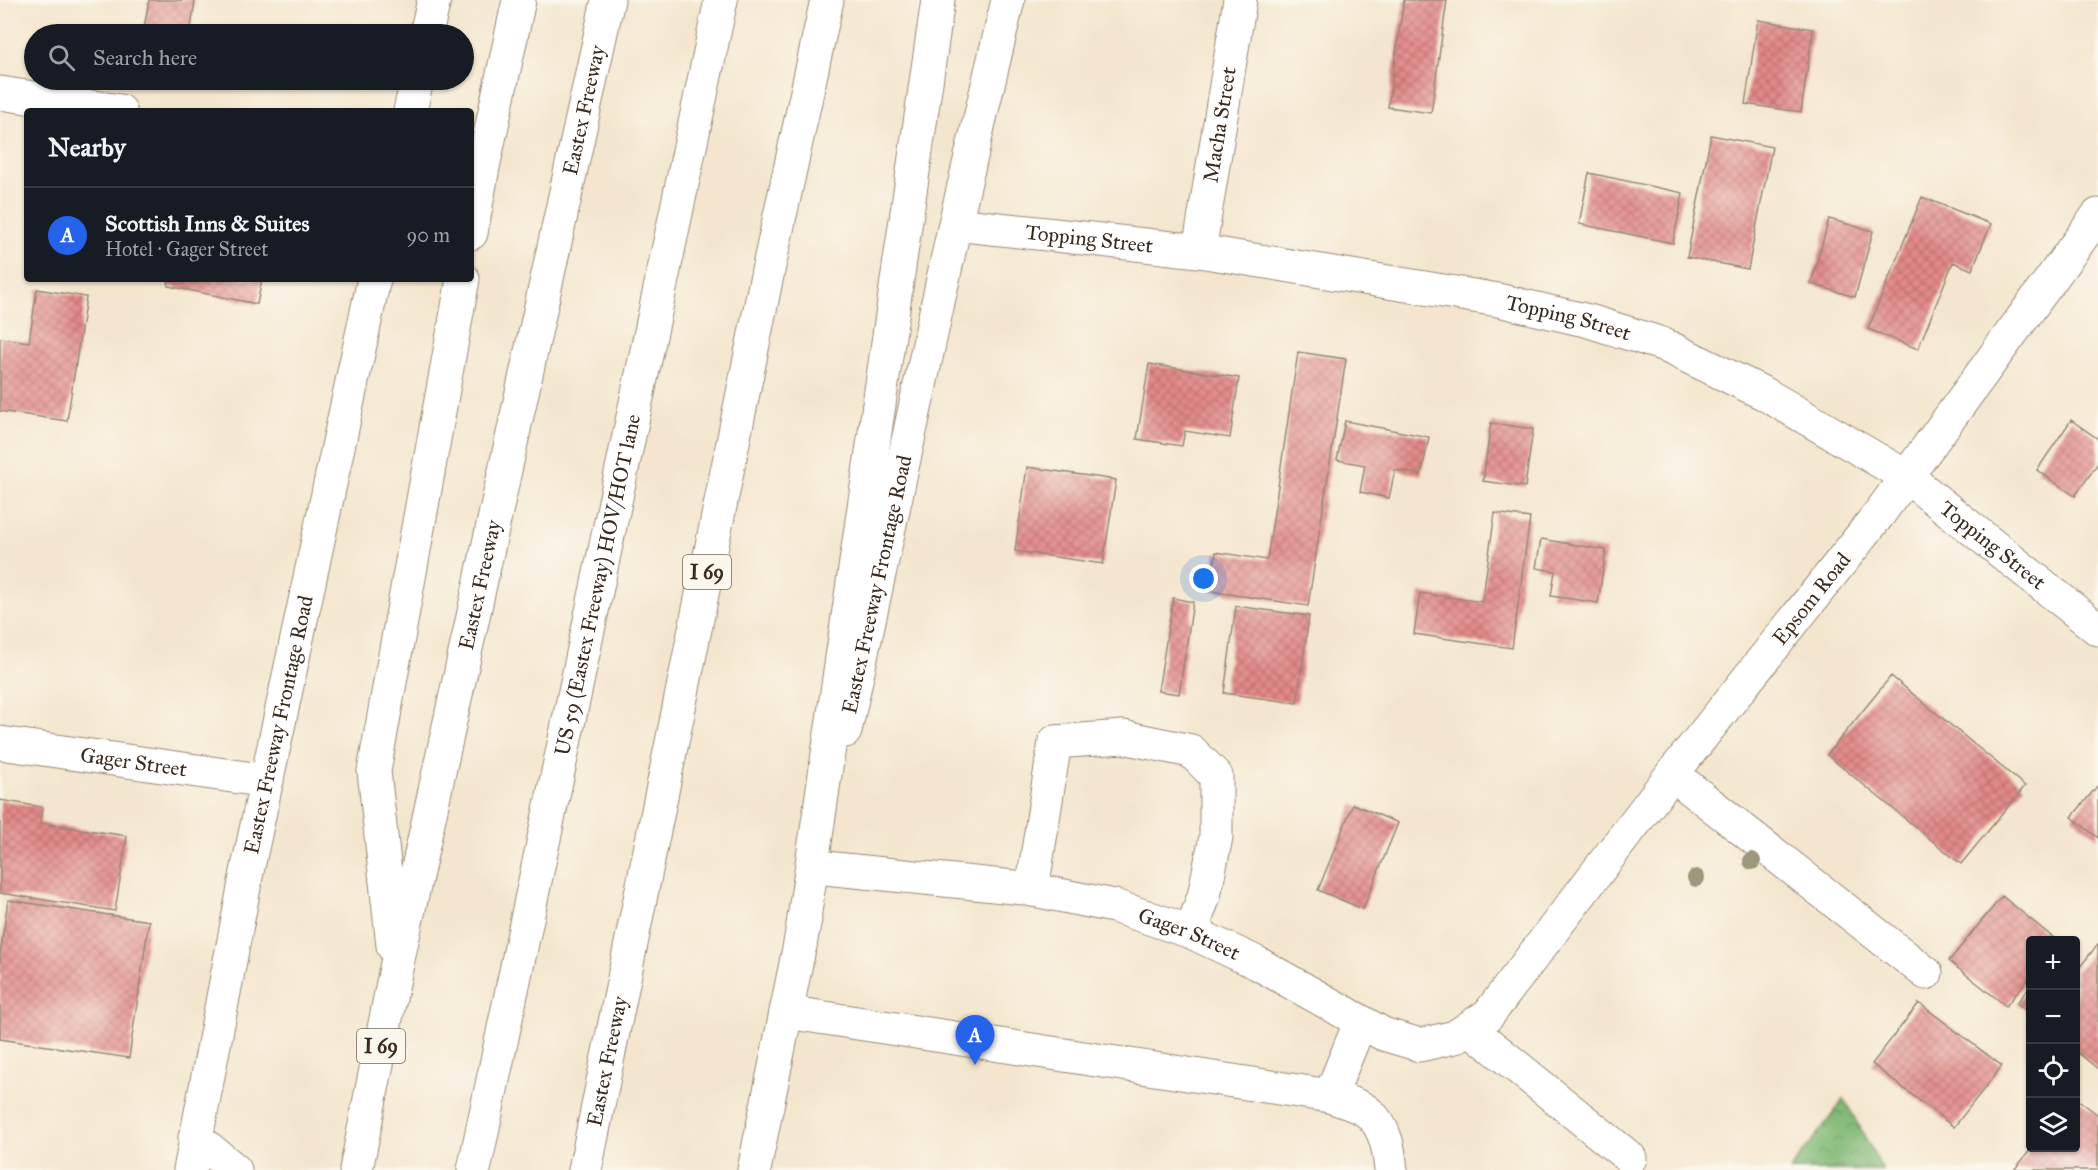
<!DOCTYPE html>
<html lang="en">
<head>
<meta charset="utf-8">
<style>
  :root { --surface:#171b24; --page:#242831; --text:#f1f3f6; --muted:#9ea1a6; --line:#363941; --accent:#2563eb }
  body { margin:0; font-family:"IM FELL Great Primer",serif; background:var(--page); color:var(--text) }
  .controls { position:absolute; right:18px; bottom:18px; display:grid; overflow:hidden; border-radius:6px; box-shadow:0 2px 4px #0004 }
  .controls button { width:54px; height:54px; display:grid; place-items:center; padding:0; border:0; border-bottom:2px solid var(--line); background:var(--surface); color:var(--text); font:30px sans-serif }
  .you { position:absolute; left:1204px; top:579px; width:21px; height:21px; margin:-15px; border:4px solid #fff; border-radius:50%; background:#1a73e8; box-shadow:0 0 0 9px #1a73e833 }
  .badge { display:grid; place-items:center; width:39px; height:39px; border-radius:50%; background:var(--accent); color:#fff; font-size:20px; font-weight:700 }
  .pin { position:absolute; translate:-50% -50px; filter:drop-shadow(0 2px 3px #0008) }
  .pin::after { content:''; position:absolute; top:32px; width:21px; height:18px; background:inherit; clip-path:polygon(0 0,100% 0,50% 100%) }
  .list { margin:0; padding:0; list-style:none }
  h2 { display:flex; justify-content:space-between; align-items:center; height:78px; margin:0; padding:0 24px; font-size:26px }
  h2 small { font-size:20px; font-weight:400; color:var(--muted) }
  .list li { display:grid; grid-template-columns:39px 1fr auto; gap:18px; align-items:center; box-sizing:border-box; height:96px; padding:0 24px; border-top:2px solid var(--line) }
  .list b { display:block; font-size:22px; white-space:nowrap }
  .list p { margin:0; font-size:20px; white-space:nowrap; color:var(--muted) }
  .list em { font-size:20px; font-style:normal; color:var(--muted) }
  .icon { flex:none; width:33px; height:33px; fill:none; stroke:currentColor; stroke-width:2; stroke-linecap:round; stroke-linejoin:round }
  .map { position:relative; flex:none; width:2098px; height:1170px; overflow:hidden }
  .search { position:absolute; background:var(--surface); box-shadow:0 2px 4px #0004; left:24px; top:24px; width:450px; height:66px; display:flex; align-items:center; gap:15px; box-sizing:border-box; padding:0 21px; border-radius:33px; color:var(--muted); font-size:22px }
  .panel { position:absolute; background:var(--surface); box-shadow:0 2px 4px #0004; left:24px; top:108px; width:450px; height:174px; border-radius:6px }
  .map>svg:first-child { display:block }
</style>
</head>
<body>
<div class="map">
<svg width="2098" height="1170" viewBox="0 0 2098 1170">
  <defs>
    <pattern id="forest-crowns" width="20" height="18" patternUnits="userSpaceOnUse" patternTransform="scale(1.5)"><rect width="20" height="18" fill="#81b976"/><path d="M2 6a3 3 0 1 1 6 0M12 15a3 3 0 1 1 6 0" fill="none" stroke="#6b9760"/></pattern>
    <pattern id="building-cross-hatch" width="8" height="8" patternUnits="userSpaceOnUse" patternTransform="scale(1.5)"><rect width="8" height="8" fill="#e38a88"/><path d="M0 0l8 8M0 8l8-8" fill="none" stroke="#b9716f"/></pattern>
  </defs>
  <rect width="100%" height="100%" fill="#fbf7ec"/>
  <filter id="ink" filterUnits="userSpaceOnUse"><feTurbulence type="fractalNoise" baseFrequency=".0167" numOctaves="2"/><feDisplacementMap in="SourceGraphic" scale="12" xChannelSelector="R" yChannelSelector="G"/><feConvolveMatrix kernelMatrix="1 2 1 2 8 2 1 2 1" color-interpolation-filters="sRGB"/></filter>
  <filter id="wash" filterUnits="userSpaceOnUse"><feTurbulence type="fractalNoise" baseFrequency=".008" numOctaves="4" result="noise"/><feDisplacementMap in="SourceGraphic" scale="24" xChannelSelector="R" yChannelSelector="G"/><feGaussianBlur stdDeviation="1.35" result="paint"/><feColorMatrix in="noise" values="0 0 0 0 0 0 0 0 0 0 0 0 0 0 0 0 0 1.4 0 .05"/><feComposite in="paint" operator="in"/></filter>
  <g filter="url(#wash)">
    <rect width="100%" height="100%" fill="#f4e6ce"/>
    <path fill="url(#forest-crowns)" stroke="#5e724a" stroke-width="1.5" d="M1844 1099 1883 1170H1790Z"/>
    <g id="blocks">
      <path fill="url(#building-cross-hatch)" d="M149 0H195L190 34H143Z
        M1404 0H1447L1431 113 1388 107Z
        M1758 20 1813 29 1801 112 1745 104Z
        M1711 135 1772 147 1748 269 1687 257Z
        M1589 173 1683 193 1673 243 1579 224Z
        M1922 197 1991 224 1972 270 1953 262 1918 349 1868 329Z
        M1829 219 1873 231 1855 297 1811 284Z
        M169 279H262L257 304 168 286Z
        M37 289 86 297 67 421 0 411V338L29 342Z
        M1298 352 1346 359 1308 606 1210 591 1216 552 1267 560Z
        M1149 364 1239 378 1230 438 1185 431 1182 446 1137 439Z
        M2071 420 2098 439V463L2075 496 2037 470Z
        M1345 421 1429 437 1421 475 1395 470 1389 498 1360 492 1365 465 1337 460Z
        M1491 423 1533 429 1525 487 1483 481Z
        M1027 467 1116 480 1103 564 1015 551Z
        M1495 513 1530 518 1512 648 1414 634 1420 593 1482 602Z
        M1541 539 1606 550 1598 603 1551 596 1555 571 1536 568Z
        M1173 598 1193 602 1179 694 1158 691Z
        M1236 606 1309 616 1297 703 1224 693Z
        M1891 676 2025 786 1961 864 1827 755Z
        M2098 785V838L2072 817Z
        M0 800 42 807 40 823 127 836 115 911 0 893Z
        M1353 804 1398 823 1363 909 1318 890Z
        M2002 896 2056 940H2030V977L2006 1006 1949 961Z
        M8 900 149 921 129 1058 0 1039V955Z
        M2098 944V1069L2076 1051V972Z
        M2030 987V1014L2017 1003Z
        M1919 1003 2002 1066 1954 1127 1872 1064Z
        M2076 1098 2098 1115V1170H2014L2032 1148H2076Z"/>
    </g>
  </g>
  <g filter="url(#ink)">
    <use href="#blocks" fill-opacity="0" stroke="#988876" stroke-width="1.5"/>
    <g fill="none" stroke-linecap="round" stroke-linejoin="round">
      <g stroke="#988876" stroke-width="35">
        <g id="minor">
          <path d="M0 93 120 111"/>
          <path id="s1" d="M955 224 1199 251 1498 300 1589 321 1662 344 1765 394 1907 477 2098 629"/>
          <path id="s2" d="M1199 251 1240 0"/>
          <path id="s3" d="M0 743 267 781"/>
          <path d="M1672 774 1926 973"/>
          <path id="s4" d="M815 867 1024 888 1114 906 1191 932 1257 963 1383 1034 1420 1045 1455 1037 1488 1015 1672 774 1879 514 2098 215"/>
          <path d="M1032 890 1055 742 1123 737 1191 751 1216 776V837L1204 896 1191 932"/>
          <path d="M786 1012 1330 1096 1360 1023"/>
          <path d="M1469 1028 1630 1158"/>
          <path d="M1330 1096C1342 1101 1360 1105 1369 1113 1386 1128 1389 1150 1391 1170"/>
        </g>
      </g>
      <g stroke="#988876" stroke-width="35">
        <g id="major">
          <path d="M426 34 434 0"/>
          <path d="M410 111 417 80"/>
          <path id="s5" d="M845 731 955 224 1008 0"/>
          <path d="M195 1137 235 1170"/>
          <path id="s6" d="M190 1170 247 872 374 279"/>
          <path d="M754 1170 805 919"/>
        </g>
      </g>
      <g stroke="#988876" stroke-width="35">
        <g id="highway">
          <path d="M471 233 483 167 519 0"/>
          <path d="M393 946 374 771 463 279"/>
          <path d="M800 946 938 0"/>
          <path id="s7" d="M356 1170 395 973 608 0"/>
          <path id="s8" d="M474 1170 721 0"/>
          <path id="s9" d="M585 1170 766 280 827 0"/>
        </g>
      </g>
      <use href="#minor" stroke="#fff" stroke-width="33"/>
      <use href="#major" stroke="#fff" stroke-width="33"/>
      <use href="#highway" stroke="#fff" stroke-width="33"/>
    </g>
    <g fill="#9d977c">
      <circle cx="1752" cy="861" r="9"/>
      <circle cx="1696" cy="878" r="9"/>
    </g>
  </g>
  <g text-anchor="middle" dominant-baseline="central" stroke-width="4.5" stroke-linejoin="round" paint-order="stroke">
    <g fill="#fbf7ec" stroke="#75685c" stroke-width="1.5">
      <rect x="683" y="555" width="48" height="34" rx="4.5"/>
      <rect x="357" y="1029" width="48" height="34" rx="4.5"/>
    </g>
    <g font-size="20" font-weight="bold" fill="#3b2a1e">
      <text x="707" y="572">I 69</text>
      <text x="381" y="1046">I 69</text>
    </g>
    <g font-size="21" fill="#3b2a1e" stroke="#fbf7ec">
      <text stroke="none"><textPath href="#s7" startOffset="1084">Eastex Freeway</textPath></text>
      <text stroke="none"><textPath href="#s2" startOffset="128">Macha Street</textPath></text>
      <text stroke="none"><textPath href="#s1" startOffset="135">Topping Street</textPath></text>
      <text stroke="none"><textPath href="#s1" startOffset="621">Topping Street</textPath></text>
      <text stroke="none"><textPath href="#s1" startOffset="1107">Topping Street</textPath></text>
      <text stroke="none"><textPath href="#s5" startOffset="150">Eastex Freeway Frontage Road</textPath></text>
      <text stroke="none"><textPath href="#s7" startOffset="598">Eastex Freeway</textPath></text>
      <text stroke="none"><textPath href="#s8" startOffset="598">US 59 (Eastex Freeway) HOV/HOT lane</textPath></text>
      <text stroke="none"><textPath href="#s4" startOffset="1242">Epsom Road</textPath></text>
      <text stroke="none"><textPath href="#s6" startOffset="454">Eastex Freeway Frontage Road</textPath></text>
      <text stroke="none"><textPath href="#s3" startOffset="135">Gager Street</textPath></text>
      <text stroke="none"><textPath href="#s4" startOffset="382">Gager Street</textPath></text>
      <text stroke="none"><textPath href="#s9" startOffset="111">Eastex Freeway</textPath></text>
    </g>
  </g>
</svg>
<div class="controls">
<button>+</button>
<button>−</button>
<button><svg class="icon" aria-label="locate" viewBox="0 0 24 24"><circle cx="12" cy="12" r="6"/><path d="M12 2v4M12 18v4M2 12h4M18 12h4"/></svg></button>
<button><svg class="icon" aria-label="layers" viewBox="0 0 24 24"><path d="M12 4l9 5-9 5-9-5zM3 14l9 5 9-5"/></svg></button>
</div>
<div class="you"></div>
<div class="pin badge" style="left:975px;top:1065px">A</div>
<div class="search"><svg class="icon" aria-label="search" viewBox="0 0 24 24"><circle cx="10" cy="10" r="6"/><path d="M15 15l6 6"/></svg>Search here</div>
<section class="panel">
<h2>Nearby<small></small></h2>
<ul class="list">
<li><span class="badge">A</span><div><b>Scottish Inns &amp; Suites</b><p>Hotel · Gager Street</p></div><em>90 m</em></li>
</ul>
</section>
</div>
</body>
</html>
